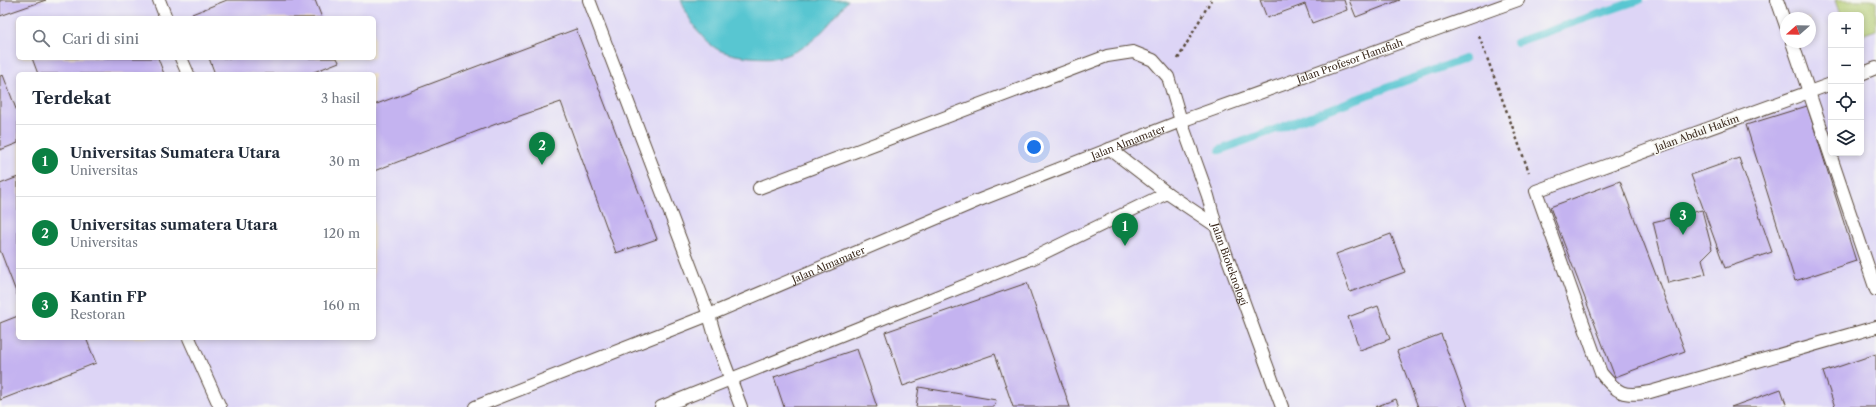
<!DOCTYPE html>
<html lang="id">
<head>
<meta charset="utf-8">
<style>
  :root { --surface:#fff; --page:#f6f6f7; --text:#1f2937; --muted:#747a83; --line:#e0e1e3; --accent:#0b8043 }
  body { margin:0; font-family:"Libre Caslon Text",serif; background:var(--page); color:var(--text) }
  .controls { position:absolute; right:12px; top:12px; display:grid; overflow:hidden; border-radius:6px; box-shadow:0 2px 6px #0003 }
  .controls button { width:36px; height:36px; display:grid; place-items:center; padding:0; border:0; border-bottom:1px solid var(--line); background:var(--surface); color:var(--text); font:20px sans-serif }
  .compass { position:absolute; left:1780px; top:12px; width:36px; height:36px; border-radius:50%; background:var(--surface); box-shadow:0 2px 6px #0003; rotate:250deg }
  .you { position:absolute; left:1034px; top:147px; width:14px; height:14px; margin:-10px; border:3px solid #fff; border-radius:50%; background:#1a73e8; box-shadow:0 0 0 6px #1a73e833 }
  .badge { display:grid; place-items:center; width:26px; height:26px; border-radius:50%; background:var(--accent); color:#fff; font-size:13px; font-weight:700 }
  .pin { position:absolute; translate:-50% -33px; filter:drop-shadow(0 1px 2px #0008) }
  .pin::after { content:''; position:absolute; top:21px; width:14px; height:12px; background:inherit; clip-path:polygon(0 0,100% 0,50% 100%) }
  .list { margin:0; padding:0; list-style:none }
  h2 { display:flex; justify-content:space-between; align-items:center; height:52px; margin:0; padding:0 16px; font-size:17px }
  h2 small { font-size:13px; font-weight:400; color:var(--muted) }
  .list li { display:grid; grid-template-columns:26px 1fr auto; gap:12px; align-items:center; box-sizing:border-box; height:72px; padding:0 16px; border-top:1px solid var(--line) }
  .list b { display:block; font-size:15px; white-space:nowrap }
  .list p { margin:0; font-size:13px; white-space:nowrap; color:var(--muted) }
  .list em { font-size:13px; font-style:normal; color:var(--muted) }
  .icon { flex:none; width:22px; height:22px; fill:none; stroke:currentColor; stroke-width:2; stroke-linecap:round; stroke-linejoin:round }
  .map { position:relative; flex:none; width:1876px; height:407px; overflow:hidden }
  .search { position:absolute; background:var(--surface); box-shadow:0 2px 6px #0003; left:16px; top:16px; width:360px; height:44px; display:flex; align-items:center; gap:10px; box-sizing:border-box; padding:0 14px; border-radius:6px; color:var(--muted); font-size:15px }
  .panel { position:absolute; background:var(--surface); box-shadow:0 2px 6px #0003; left:16px; top:72px; width:360px; height:268px; border-radius:6px }
  .map>svg:first-child { display:block }
</style>
</head>
<body>
<div class="map">
<svg width="1876" height="407" viewBox="0 0 1876 407">
  <rect width="100%" height="100%" fill="#f6f6f2"/>
  <filter id="ink" filterUnits="userSpaceOnUse"><feTurbulence type="fractalNoise" baseFrequency=".025" numOctaves="2"/><feDisplacementMap in="SourceGraphic" scale="8" xChannelSelector="R" yChannelSelector="G"/><feConvolveMatrix kernelMatrix="1 2 1 2 8 2 1 2 1" color-interpolation-filters="sRGB"/></filter>
  <filter id="wash" filterUnits="userSpaceOnUse"><feTurbulence type="fractalNoise" baseFrequency=".012" numOctaves="4" result="noise"/><feDisplacementMap in="SourceGraphic" scale="16" xChannelSelector="R" yChannelSelector="G"/><feGaussianBlur stdDeviation="0.9" result="paint"/><feColorMatrix in="noise" values="0 0 0 0 0 0 0 0 0 0 0 0 0 0 0 0 0 1.4 0 .05"/><feComposite in="paint" operator="in"/></filter>
  <g filter="url(#wash)">
    <rect width="100%" height="100%" fill="#f0e2c5"/>
    <path fill="#ddd5f6" fill-rule="evenodd" d="M0 0H1876V407H0ZM1831 15H1861V153H1831ZM18 18H374V58H18ZM1786 18H1810V42H1786ZM18 74H374V338H18Z"/>
    <path fill="#b2cb70" stroke="#767a47" d="M1835 0H1876V30L1861 35V15H1840Z"/>
    <path fill="#59c6d1" stroke="#4a7878" d="M681 0H848C835 17 821 36 802 48 796 51 786 56 779 57 763 59 727 57 714 47 698 36 688 18 681 0Z"/>
    <g fill="none" stroke-linecap="round" stroke-linejoin="round">
      <path stroke="#59c6d1" stroke-width="8" d="M1517 42 1639 0
        M1220 150 1464 59"/>
    </g>
    <g id="blocks">
      <path fill="#c4b3f0" d="M0 0H46L0 16Z
        M227 0H315L322 18H193L192 14Z
        M1260 0H1344L1347 10 1312 23 1305 4 1267 18Z
        M1349 0H1400L1356 17Z
        M576 29 657 239 616 253 561 102 496 124 374 171V105Z
        M32 58H158L164 74H38Z
        M209 58H337L339 62 309 74H215Z
        M3 75 18 114V143L0 150V76Z
        M1807 106 1856 261 1795 281 1746 125Z
        M1739 158 1772 252 1725 268 1691 175Z
        M18 177V297L0 250V184Z
        M1620 181 1685 351 1615 377 1550 207Z
        M1702 210 1712 249 1702 259 1706 274 1668 283 1653 222Z
        M1391 234 1405 272 1350 292 1336 254Z
        M1027 283 1070 407H1013L995 354 903 386 885 332Z
        M1378 306 1390 339 1360 350 1348 317Z
        M18 316V338H86L96 363 0 400V323Z
        M1441 334 1468 407H1418L1397 351Z
        M857 349 877 407H784L774 377Z
        M1876 354V407H1835L1823 372Z
        M919 387 996 400 994 407H916Z
        M1781 389 1787 407H1731Z
        M1396 399 1399 407H1375Z"/>
    </g>
  </g>
  <g filter="url(#ink)">
    <use href="#blocks" fill-opacity="0" stroke="#564637" stroke-width="1"/>
    <g fill="none" stroke-linecap="round" stroke-linejoin="round">
      <g stroke="#564637" stroke-width="14">
        <g id="lane">
          <path d="M159 0 166 18"/>
          <path d="M589 0 709 315 717 343 741 407"/>
          <path d="M1777 0 1786 26"/>
          <path d="M1792 42 1876 290"/>
          <path d="M181 58 188 74"/>
          <path d="M1861 74 1876 68"/>
          <path d="M1831 84 1536 191 1601 373C1618 394 1623 397 1650 392L1876 327"/>
          <path d="M1110 149 1167 193 1216 226"/>
          <path id="s1" d="M759 188 1107 56 1133 52 1153 60 1168 77 1181 121 1208 196 1216 226 1282 407"/>
          <path d="M189 338 220 407"/>
          <path id="s2" d="M475 407 709 315 977 201 1181 121 1518 0"/>
          <path d="M661 407 1031 259 1167 193"/>
        </g>
      </g>
      <path stroke="#564637" stroke-width="2.5" stroke-dasharray="3 3" stroke-linecap="butt" d="M1479 36 1529 172
        M1178 59 1211 0"/>
      <use href="#lane" stroke="#fff" stroke-width="12"/>
    </g>
  </g>
  <g text-anchor="middle" dominant-baseline="central" stroke-width="3.5" stroke-linejoin="round" paint-order="stroke">
    <g font-size="10" fill="#3b2a1e" stroke="#f6f6f2">
      <text stroke="none"><textPath href="#s2" startOffset="941">Jalan Profesor Hanafiah</textPath></text>
      <text transform="translate(1697 133) rotate(-20)">Jalan Abdul Hakim</text>
      <text stroke="none"><textPath href="#s2" startOffset="705">Jalan Almamater</textPath></text>
      <text stroke="none"><textPath href="#s2" startOffset="381">Jalan Almamater</textPath></text>
      <text stroke="none"><textPath href="#s1" startOffset="640">Jalan Bioteknologi</textPath></text>
    </g>
  </g>
</svg>
<div class="controls">
<button>+</button>
<button>−</button>
<button><svg class="icon" aria-label="locate" viewBox="0 0 24 24"><circle cx="12" cy="12" r="6"/><path d="M12 2v4M12 18v4M2 12h4M18 12h4"/></svg></button>
<button><svg class="icon" aria-label="layers" viewBox="0 0 24 24"><path d="M12 4l9 5-9 5-9-5zM3 14l9 5 9-5"/></svg></button>
</div>
<svg class="compass" viewBox="-18 -18 36 36"><path d="M0-13l5 13h-10z" fill="#e53935"/><path d="M0 13l5-13h-10z" fill="#747a83"/></svg>
<div class="you"></div>
<div class="pin badge" style="left:1125px;top:246px">1</div>
<div class="pin badge" style="left:542px;top:165px">2</div>
<div class="pin badge" style="left:1683px;top:235px">3</div>
<div class="search"><svg class="icon" aria-label="search" viewBox="0 0 24 24"><circle cx="10" cy="10" r="6"/><path d="M15 15l6 6"/></svg>Cari di sini</div>
<section class="panel">
<h2>Terdekat<small>3 hasil</small></h2>
<ul class="list">
<li><span class="badge">1</span><div><b>Universitas Sumatera Utara</b><p>Universitas</p></div><em>30 m</em></li>
<li><span class="badge">2</span><div><b>Universitas sumatera Utara</b><p>Universitas</p></div><em>120 m</em></li>
<li><span class="badge">3</span><div><b>Kantin FP</b><p>Restoran</p></div><em>160 m</em></li>
</ul>
</section>
</div>
</body>
</html>
